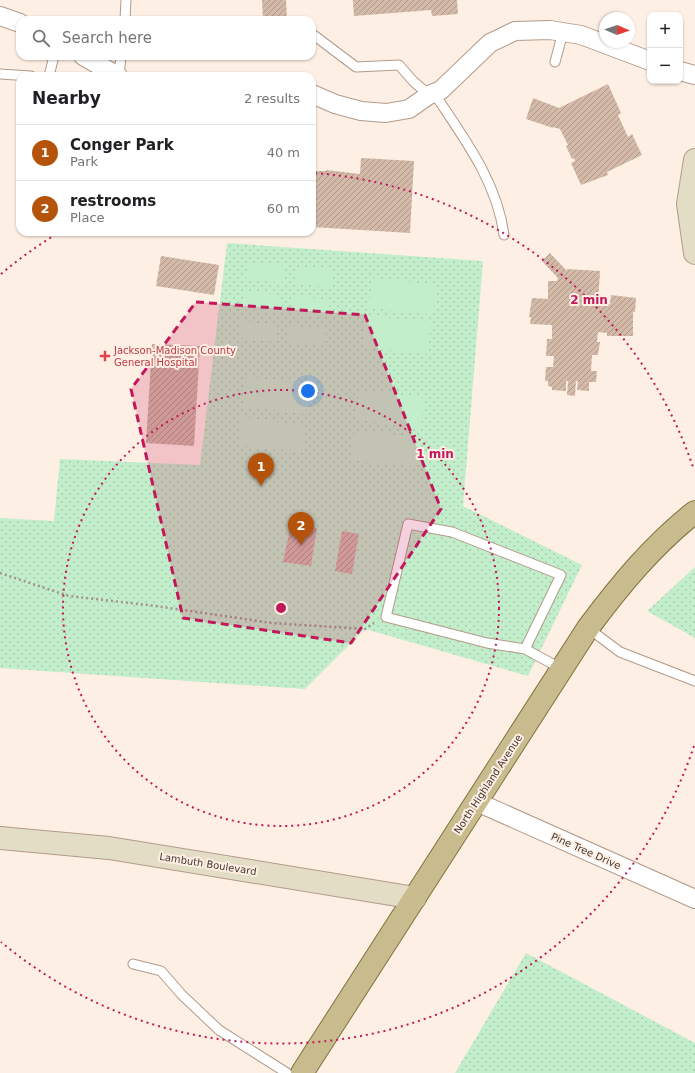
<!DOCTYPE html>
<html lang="en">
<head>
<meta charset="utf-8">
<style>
  :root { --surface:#fff; --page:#f6f6f6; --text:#202124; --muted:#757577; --line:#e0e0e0; --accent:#b45309 }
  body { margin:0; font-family:"DejaVu Sans",sans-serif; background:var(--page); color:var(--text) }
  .controls { position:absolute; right:12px; top:12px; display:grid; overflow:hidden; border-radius:8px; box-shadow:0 1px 3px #0004 }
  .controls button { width:36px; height:36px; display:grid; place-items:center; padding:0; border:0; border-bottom:1px solid var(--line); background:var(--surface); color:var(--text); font:20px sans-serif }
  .compass { position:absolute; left:599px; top:12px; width:36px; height:36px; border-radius:50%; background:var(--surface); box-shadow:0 1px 3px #0004; rotate:92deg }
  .you { position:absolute; left:308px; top:391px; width:14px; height:14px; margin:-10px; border:3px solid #fff; border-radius:50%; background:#1a73e8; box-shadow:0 0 0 6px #1a73e833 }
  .badge { display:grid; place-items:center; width:26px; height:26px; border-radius:50%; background:var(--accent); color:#fff; font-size:13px; font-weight:700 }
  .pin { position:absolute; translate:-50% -33px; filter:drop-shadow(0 1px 2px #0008) }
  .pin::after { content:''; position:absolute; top:21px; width:14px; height:12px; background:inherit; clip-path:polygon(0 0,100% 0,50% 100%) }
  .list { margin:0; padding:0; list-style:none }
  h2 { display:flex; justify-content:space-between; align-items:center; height:52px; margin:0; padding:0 16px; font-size:17px }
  h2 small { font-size:13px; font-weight:400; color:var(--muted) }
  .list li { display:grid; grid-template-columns:26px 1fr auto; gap:12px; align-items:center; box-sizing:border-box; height:56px; padding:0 16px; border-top:1px solid var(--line) }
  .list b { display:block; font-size:15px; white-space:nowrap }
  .list p { margin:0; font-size:13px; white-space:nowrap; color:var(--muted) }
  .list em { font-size:13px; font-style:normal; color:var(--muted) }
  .icon { flex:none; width:22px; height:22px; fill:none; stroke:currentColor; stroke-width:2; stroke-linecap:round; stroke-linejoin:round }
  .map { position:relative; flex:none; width:695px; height:1073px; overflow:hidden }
  .search { position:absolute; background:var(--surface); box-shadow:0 1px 3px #0004; left:16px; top:16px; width:300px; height:44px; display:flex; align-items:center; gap:10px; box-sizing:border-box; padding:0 14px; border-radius:12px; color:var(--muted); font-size:15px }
  .panel { position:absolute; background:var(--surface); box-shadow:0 1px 3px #0004; left:16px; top:72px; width:300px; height:164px; border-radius:12px }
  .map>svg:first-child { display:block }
</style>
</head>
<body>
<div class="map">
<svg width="695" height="1073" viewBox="0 0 695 1073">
  <defs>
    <pattern id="green-dots" width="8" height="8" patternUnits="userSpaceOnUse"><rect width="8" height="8" fill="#c3eecb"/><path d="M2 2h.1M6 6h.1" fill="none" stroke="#a9cdaf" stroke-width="1.8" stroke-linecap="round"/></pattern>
    <pattern id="building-hatch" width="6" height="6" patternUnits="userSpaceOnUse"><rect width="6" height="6" fill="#d3baa8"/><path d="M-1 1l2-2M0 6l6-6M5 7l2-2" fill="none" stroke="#ad9889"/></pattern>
  </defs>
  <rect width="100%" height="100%" fill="#feefe4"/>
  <path fill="url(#green-dots)" d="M227 243 483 261 463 506 582 565 528 676 365 629 305 689 0 668V518L54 521 60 459 200 465Z
    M695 567V638L647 611Z
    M526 953 695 1043V1073H455Z"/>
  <path fill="#c3eecb" d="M248 262 284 266 282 283 246 279Z
    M296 267 333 270 331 287 294 284Z
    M372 278 437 285 433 315 369 308Z
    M244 291 281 295 279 312 243 308Z
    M293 296 330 300 328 317 291 313Z
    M366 316 431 322 428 354 363 347Z
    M241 321 278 325 276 342 239 338Z
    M290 325 326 329 325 346 288 343Z
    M246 377 309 384 306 414 243 407Z
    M359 390 424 398 421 427 356 420Z
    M241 417 305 425 302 452 238 445Z
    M355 430 420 438 416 467 351 460Z"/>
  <path fill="url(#building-hatch)" d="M262 0H286L287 20H263Z
    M353 0H457L458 14 432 16 431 10 354 16Z
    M608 84 621 113 618 115 628 137 632 134 642 155 607 172 608 175 581 185 571 163 575 161 574 158 572 159 566 146 568 145 560 129 553 127V128L526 119 533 98 559 108Z
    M361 158 414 161 410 233 312 227V170L316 174V171H326V170L360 174Z
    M550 253 567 271V269L600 271 598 303 610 304 611 295 636 298 635 312H633V336H607V333L598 332 597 342H600L598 355H592L591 371H597L596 382H589V391L577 390 578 381H576L575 396 567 395 568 381H566V391L552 390V387L548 386V381H545L546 367H553L554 356H546L547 339H552V325L530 324 531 317H529L532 298 548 299V281H557L558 278 542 261Z
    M161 256 219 265 214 295 156 286Z
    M152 344 200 346 194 446 146 443Z
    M291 524 317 528 311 566 283 562Z
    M342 531 359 534 352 574 335 571Z"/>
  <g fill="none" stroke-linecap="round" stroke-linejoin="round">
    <g stroke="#b29b8a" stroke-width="11">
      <path id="lane" d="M125 20 126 0
        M312 37 315 36 356 67 399 65 413 81 429 95
        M555 62 563 32
        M0 74 31 76
        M49 76 54 56
        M119 76 121 56
        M434 93C463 137 497 181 504 235
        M588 628 620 652 695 681
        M525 649 487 643 386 617 408 524 452 532 561 575 525 649 562 669
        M133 964 161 971 182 995 219 1030 287 1073"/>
    </g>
    <g stroke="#b29b8a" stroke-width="20">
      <path id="street" d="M0 16 20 23
        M83 56 118 76
        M680 71 695 75
        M312 94 335 104 361 111 386 113 409 109 429 95 441 90 490 43 515 31 550 30 581 35 650 61
        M477 802 695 899"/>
    </g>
    <g stroke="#b29b8a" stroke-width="24">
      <path id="secondary" d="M695 160 688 204 695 253
        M0 838 109 848 415 898"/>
    </g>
    <g stroke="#82713c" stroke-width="24">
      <path id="primary" d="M302 1073 588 628C620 585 653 545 695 512"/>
    </g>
    <path stroke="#a0948b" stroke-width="2.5" stroke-dasharray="2 3" stroke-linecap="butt" d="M0 573 69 596 156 606 272 623 365 629 374 623"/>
    <use href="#lane" stroke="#fff" stroke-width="9"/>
    <use href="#street" stroke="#fff" stroke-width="18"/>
    <use href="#secondary" stroke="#e4ddc6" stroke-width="22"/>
    <use href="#primary" stroke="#c8bc8e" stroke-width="22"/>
  </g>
  <path fill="#c2185b" fill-opacity="0.2" stroke="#c2185b" stroke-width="3" stroke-dasharray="8 5" stroke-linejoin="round" d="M196 302 365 315 441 509 351 643 183 618 131 389Z"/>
  <g fill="none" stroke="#c2185b" stroke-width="2" stroke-dasharray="2 4">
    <circle cx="281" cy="608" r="218"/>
    <path d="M694 746A436 436 0 0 1 1 942M1 274A436 436 0 0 1 60 232M315 173A436 436 0 0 1 694 470"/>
  </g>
  <path fill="#e0444e" stroke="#feefe4" stroke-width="1.5" d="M103 350h4v4h4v4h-4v4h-4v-4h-4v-4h4z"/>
  <g text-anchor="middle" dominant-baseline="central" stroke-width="4" stroke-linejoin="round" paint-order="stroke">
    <g font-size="10" fill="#be3a42" stroke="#feefe4" text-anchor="start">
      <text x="114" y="350">Jackson-Madison County<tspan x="114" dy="12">General Hospital</tspan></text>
    </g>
    <g font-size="10" fill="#423831" stroke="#feefe4">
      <text transform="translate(488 784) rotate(-57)">North Highland Avenue</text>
      <text transform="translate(586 851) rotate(24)">Pine Tree Drive</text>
      <text transform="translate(208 864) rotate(9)">Lambuth Boulevard</text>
    </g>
  </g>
  <circle cx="281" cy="608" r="6" fill="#c2185b" stroke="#feefe4" stroke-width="2"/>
  <g font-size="12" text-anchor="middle" font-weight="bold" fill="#c2185b" stroke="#feefe4" stroke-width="4" stroke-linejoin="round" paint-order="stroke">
    <text x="589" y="304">2 min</text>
    <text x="435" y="458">1 min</text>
  </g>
</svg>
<div class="controls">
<button>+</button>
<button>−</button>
</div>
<svg class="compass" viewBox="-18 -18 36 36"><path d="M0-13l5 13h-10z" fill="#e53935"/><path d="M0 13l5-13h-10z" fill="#757577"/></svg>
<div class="you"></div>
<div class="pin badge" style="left:261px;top:486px">1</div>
<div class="pin badge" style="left:301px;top:545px">2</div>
<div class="search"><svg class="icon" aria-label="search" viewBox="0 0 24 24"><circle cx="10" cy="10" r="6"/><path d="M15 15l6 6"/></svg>Search here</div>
<section class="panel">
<h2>Nearby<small>2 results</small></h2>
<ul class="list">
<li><span class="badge">1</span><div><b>Conger Park</b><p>Park</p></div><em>40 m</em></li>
<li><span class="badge">2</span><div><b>restrooms</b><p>Place</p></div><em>60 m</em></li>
</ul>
</section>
</div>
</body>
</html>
